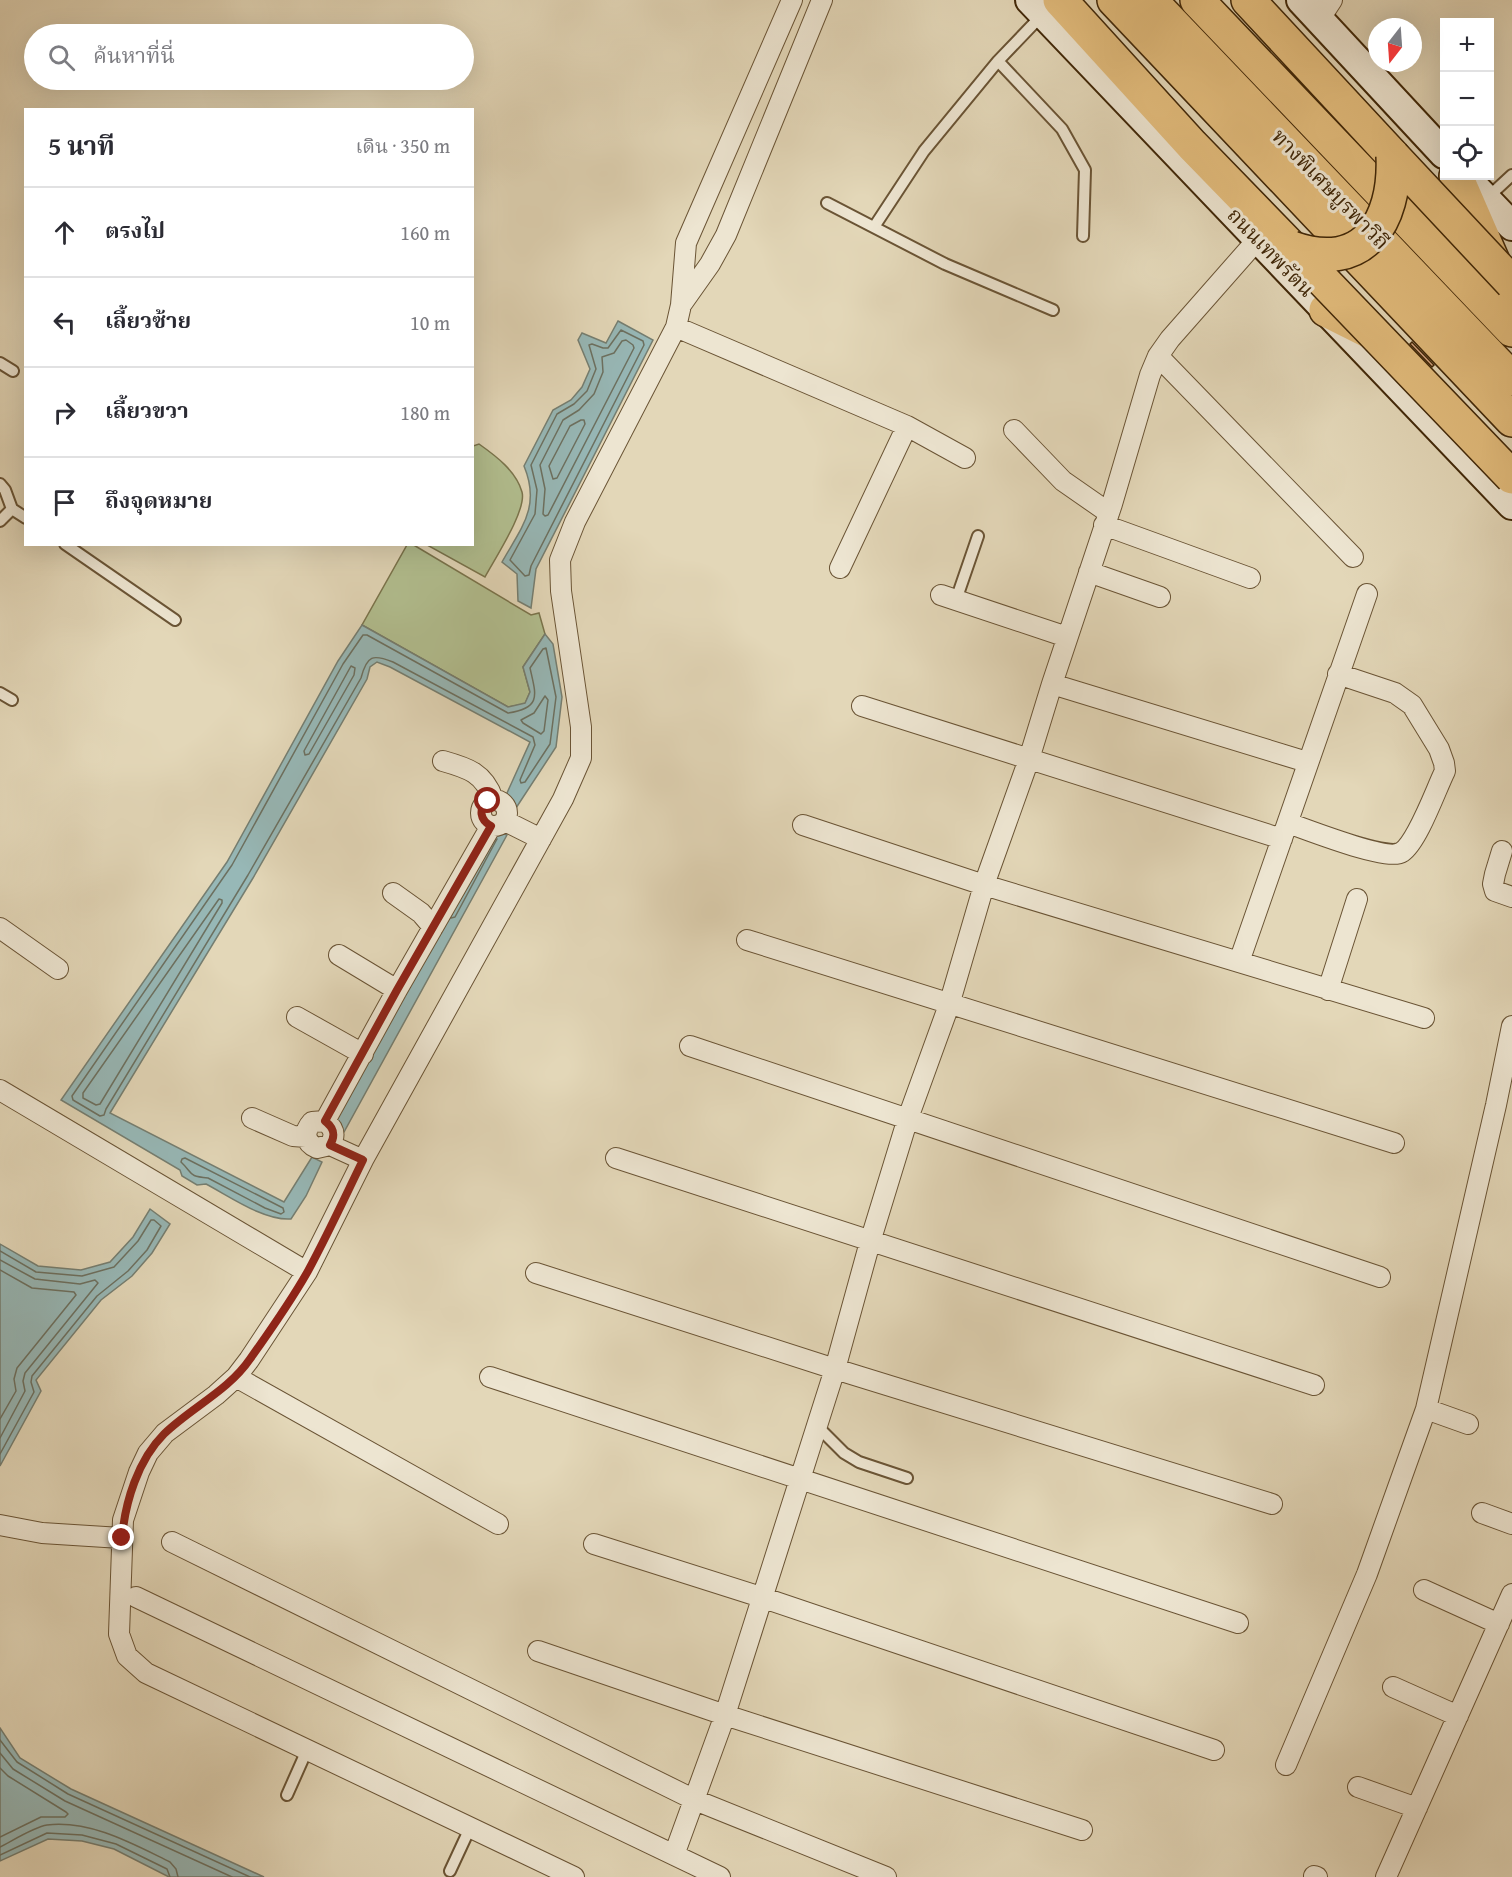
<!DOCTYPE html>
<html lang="th">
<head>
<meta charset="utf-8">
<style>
  :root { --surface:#fff; --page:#f2f2f3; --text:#2b2b33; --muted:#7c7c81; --line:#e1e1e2 }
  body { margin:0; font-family:"Gentium Book Plus","Noto Serif Thai",serif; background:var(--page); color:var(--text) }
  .controls { position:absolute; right:18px; top:18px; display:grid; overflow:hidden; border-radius:0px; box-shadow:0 6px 24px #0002 }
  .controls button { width:54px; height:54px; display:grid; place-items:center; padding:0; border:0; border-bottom:2px solid var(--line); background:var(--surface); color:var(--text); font:30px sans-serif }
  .compass { position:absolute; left:1368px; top:18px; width:54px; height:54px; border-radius:50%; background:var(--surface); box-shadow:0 6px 24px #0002; rotate:197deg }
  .stop { position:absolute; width:18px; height:18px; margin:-14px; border:4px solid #8f2418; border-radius:50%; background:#fff }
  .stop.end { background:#8f2418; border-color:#fff; box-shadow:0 2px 6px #0008 }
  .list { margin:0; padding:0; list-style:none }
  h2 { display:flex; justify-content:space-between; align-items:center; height:78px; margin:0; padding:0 24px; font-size:26px }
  h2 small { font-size:20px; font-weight:400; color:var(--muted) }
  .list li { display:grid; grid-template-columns:39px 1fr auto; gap:18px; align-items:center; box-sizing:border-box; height:90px; padding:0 24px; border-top:2px solid var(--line) }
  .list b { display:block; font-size:22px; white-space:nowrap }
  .list em { font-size:20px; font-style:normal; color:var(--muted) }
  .icon { flex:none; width:33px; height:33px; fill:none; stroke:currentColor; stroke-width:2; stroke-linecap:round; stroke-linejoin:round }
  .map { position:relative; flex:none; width:1512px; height:1877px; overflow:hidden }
  .search { position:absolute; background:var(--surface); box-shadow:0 6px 24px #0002; left:24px; top:24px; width:450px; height:66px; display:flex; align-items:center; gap:15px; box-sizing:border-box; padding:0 21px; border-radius:33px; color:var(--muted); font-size:22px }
  .panel { position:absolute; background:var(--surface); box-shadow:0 6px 24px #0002; left:24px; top:108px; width:450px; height:438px; border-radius:0px }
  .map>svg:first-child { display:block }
</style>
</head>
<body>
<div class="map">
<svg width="1512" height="1877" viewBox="0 0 1512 1877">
  <rect width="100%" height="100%" fill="#e3d7b8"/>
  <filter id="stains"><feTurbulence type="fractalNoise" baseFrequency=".00333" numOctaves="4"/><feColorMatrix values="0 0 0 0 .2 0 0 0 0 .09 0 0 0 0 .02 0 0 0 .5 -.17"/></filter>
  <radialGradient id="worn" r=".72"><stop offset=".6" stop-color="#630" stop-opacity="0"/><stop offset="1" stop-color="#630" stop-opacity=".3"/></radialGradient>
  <path fill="#b2bf90" stroke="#7a744c" stroke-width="1.5" d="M479 444C496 456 516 471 522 492 527 510 494 560 485 577L427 545 472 544 473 446Z
    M412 544 531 615 539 613 545 634 523 667 530 692 525 704 508 707 362 625 407 545Z"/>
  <path fill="#97b8b7" stroke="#757e71" stroke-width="1.5" d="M618 321 653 340 536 569 531 608 518 601 517 574 502 562C521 528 541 507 524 466L553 410 571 400 582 387 590 369 578 340 582 333 606 343Z
    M362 625 508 707 525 703 530 692 523 667 545 634 553 644 562 697 556 747 514 811 507 793 530 742 390 667 377 662 370 667 367 679 253 878 110 1113 284 1202 312 1157 322 1162 306 1196 291 1219C264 1221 229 1196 206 1184L197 1185 182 1176 180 1170 61 1100 227 862 338 661Z
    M494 830 507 835 344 1132H337L334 1114Z
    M150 1209 170 1224 152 1253 132 1276 101 1300 36 1380 41 1391 0 1466V1244L38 1266 81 1270 110 1262 133 1237Z
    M0 1728 20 1758 71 1789 264 1877H169L114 1849 82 1841 48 1839 0 1861Z"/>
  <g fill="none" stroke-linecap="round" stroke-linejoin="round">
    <path stroke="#6c7060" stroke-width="1.5" d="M621 330 643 341 644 345 531 566 529 575 525 576 510 560 535 514 537 490 531 465 557 414 574 404 587 391 596 369 589 345 592 344 603 348H608Z
      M626 340 633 345 634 348 548 515 545 516 543 514 545 489 540 465 563 420 579 410 594 394 603 372 602 357 614 353 622 341Z
      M581 420H584L585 424 557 478 553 479 549 466 570 426Z
      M363 635H367L508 713C542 708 536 695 530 668L543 649 546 648 556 697 550 744 525 782 521 783 520 780 535 745 533 737 393 662C373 654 367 655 361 678L248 875 106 1109 104 1115 100 1116 73 1100 72 1096 232 865 343 664Z
      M351 666 355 668 354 675 309 754 305 755 304 751Z
      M545 696 548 700 544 731 541 734 523 723 521 720 534 713Z
      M219 899 222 900V903L100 1104 96 1105 83 1098V1093Z
      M451 918 455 917 497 839
      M185 1158 283 1208 284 1212 281 1214 265 1208 208 1178C187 1176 194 1174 181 1162L182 1159Z
      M0 1251 36 1272 82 1276 114 1267 138 1241 151 1220H154L161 1226 147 1250 128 1271 97 1296 32 1376 31 1382 34 1392 0 1454
      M0 1260 35 1279 80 1284 95 1280 98 1283 25 1373 23 1381 25 1391 0 1438
      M0 1270 32 1288 74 1292 76 1295 17 1368 14 1379 16 1391 0 1419
      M0 1740 17 1762 68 1794 250 1877
      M0 1753 13 1769 65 1801 232 1877
      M0 1768 8 1776 66 1812 68 1814 65 1817H41L0 1837
      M0 1847C12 1841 34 1827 47 1825 91 1820 133 1844 170 1862L176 1869 178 1877
      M0 1855 47 1833 82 1835 116 1844 167 1869 170 1877"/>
  </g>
  <path fill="#daab88" stroke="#412809" stroke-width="1.5" d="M1412 342 1434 365 1432 367 1410 344Z"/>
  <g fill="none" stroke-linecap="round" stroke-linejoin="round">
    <g stroke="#6a5435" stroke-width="14">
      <path id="service" d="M998 61 1062 129 1085 170 1083 236
        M1486 199 1512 175
        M827 203 945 264 1053 310
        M874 227 924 151 998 61 1043 14
        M0 363 13 371
        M0 484 5 490 12 509 26 518
        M0 521 12 509
        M65 544 175 620
        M956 600 978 536
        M0 693 12 700
        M817 1426 844 1453 859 1462 907 1478
        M287 1795 307 1750
        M450 1871 470 1828"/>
    </g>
    <g stroke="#6a5435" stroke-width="22">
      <path id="minor" d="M1319 20 1332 0
        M681 305 710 264 726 235 822 0
        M676 327 907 426 965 458
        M1158 356 1353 557
        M1014 430 1063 481 1109 513
        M1104 525 1250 578
        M840 568 907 426
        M1089 572 1160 597
        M941 595 1067 637
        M1052 684 1307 762
        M862 706 1282 839
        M443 761C468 768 484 773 493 799
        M481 813a13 13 0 1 1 26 0a13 13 0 1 1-26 0Z
        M505 821 541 839
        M1288 823C1306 829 1388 862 1402 852 1418 841 1436 789 1445 771L1444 763 1439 749 1412 705 1395 693 1338 674
        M803 825 984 885 1424 1018
        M1502 851 1495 874 1493 884 1495 891 1512 897
        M393 893 421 913 433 927
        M0 928 58 969
        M747 940 1394 1143
        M339 955 397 990
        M1239 962 1367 594
        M1328 990 1357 899
        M297 1017 363 1054
        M690 1046 1380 1277
        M0 1090 307 1272
        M252 1118 293 1136 306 1137
        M325 1121 397 990 491 826
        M330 1145C336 1135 334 1128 325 1121L312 1122C303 1132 305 1143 317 1148L330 1145 363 1160
        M616 1158 1314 1385
        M536 1273 835 1369 1272 1504
        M236 1377 498 1524
        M490 1377 1238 1623
        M1426 1409 1468 1424
        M1482 1513 1512 1524
        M0 1525 42 1533 121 1538
        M172 1542 695 1800 886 1877
        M594 1544 761 1597 1214 1750
        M1424 1590 1499 1624
        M136 1597 720 1877
        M538 1651 725 1715 1082 1830
        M1393 1687 1458 1716
        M1286 1765 1367 1574 1426 1409 1496 1105 1512 1026
        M1358 1787 1417 1808
        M674 1855 725 1715 835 1369 870 1242 908 1118 949 1005 984 885 1029 759 1052 684 1112 504 1150 375 1158 356 1170 339 1258 239
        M1314 1876 1317 1877
        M574 1877 146 1673 127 1656 119 1634 123 1520 139 1472 148 1453 165 1433 216 1395 236 1377 249 1360 307 1272 363 1160 563 799 581 758V727L561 591 560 560 575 522 676 327 681 305 686 243 792 0
        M1386 1877 1512 1594"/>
    </g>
    <g stroke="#412809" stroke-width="32">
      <path id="secondary" d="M1030 0 1512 505
        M1301 0 1444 154
        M1464 176 1512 226"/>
    </g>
    <g stroke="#412809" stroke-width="36">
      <path id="trunk" d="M1114 0 1512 420
        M1456 176 1512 305
        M1326 310 1370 332"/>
    </g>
    <g stroke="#412809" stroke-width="36">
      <path id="motorway" d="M1060 0 1192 145 1292 248
        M1150 0 1512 379
        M1197 0 1512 330
        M1248 0 1393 156"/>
    </g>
    <use href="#service" stroke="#ede5d1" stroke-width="10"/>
    <use href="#minor" stroke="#ede5d1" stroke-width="20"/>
    <use href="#secondary" stroke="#ede5d1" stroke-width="28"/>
    <use href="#trunk" stroke="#e2bc7c" stroke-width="33"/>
    <use href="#motorway" stroke="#e2bc7c" stroke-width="33"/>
    <g stroke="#412809" stroke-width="36" stroke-linecap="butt">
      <path id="motorway-bridge" d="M1393 156 1512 283
        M1292 248 1512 477
        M1292 248C1363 273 1396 223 1393 156"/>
    </g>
    <use href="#motorway-bridge" stroke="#e2bc7c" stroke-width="33"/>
  </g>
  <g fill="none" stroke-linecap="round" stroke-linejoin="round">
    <path stroke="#8f2418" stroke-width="8" d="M122 1538C125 1502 138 1460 164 1434 192 1407 228 1391 250 1359 270 1331 291 1301 308 1271 328 1234 345 1197 363 1160L330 1145C336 1135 334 1128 325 1121L397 990 491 826C480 820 478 809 488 801"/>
  </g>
  <g text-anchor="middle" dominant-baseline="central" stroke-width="6" stroke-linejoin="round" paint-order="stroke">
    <g font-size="21" fill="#412809" stroke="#ede5d1">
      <text transform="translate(1331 189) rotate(46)">ทางพิเศษบูรพาวิถี</text>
      <text transform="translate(1271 252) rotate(46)">ถนนเทพรัตน</text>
    </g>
  </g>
  <rect width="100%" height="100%" filter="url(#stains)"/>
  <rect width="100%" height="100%" fill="url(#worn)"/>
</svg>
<div class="controls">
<button>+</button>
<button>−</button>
<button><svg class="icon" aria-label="locate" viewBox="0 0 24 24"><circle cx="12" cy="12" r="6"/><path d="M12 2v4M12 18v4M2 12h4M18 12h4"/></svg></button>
</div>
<svg class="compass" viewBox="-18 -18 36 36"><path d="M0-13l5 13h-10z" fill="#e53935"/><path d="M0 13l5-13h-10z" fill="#7c7c81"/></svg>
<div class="stop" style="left:488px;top:801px"></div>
<div class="stop end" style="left:122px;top:1538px"></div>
<div class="search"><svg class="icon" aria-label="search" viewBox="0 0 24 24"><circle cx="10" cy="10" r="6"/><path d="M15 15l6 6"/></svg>ค้นหาที่นี่</div>
<section class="panel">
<h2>5 นาที<small>เดิน · 350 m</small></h2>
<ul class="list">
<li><svg class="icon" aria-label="ahead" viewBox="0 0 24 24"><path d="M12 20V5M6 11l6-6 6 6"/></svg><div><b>ตรงไป</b></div><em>160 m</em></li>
<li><svg class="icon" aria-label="left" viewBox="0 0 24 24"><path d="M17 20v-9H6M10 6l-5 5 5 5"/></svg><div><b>เลี้ยวซ้าย</b></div><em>10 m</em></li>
<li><svg class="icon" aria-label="right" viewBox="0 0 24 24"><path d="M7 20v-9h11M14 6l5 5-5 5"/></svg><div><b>เลี้ยวขวา</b></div><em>180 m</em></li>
<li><svg class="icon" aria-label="arrive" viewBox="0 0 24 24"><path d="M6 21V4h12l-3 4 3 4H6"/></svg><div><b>ถึงจุดหมาย</b></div></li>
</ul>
</section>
</div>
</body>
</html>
